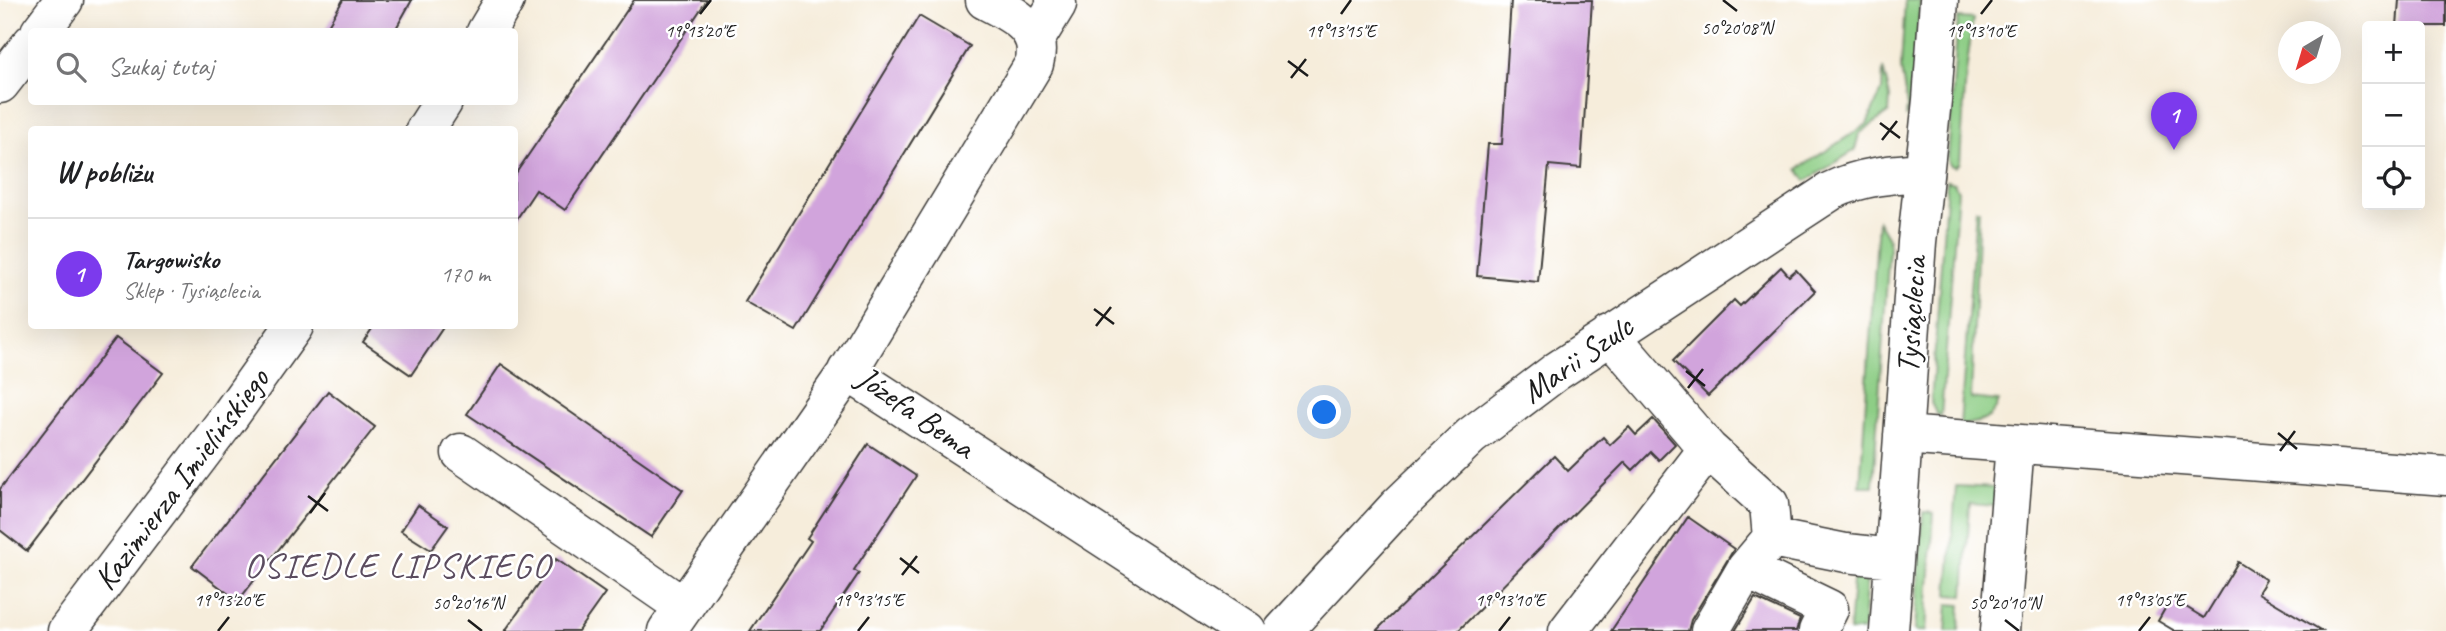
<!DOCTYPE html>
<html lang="pl">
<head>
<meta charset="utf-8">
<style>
  :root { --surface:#fff; --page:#f6f6f6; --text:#202124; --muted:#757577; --line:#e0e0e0; --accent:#7c3aed }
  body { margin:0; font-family:Caveat,sans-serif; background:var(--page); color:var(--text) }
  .controls { position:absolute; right:21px; top:21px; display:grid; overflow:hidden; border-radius:7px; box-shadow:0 7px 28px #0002 }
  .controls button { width:63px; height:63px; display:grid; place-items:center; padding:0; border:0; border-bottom:2px solid var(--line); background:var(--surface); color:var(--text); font:35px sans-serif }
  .compass { position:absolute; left:2278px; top:21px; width:63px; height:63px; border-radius:50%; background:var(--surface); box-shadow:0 7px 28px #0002; rotate:218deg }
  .you { position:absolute; left:1325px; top:413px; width:24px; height:24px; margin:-18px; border:5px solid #fff; border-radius:50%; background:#1a73e8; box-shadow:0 0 0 10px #1a73e833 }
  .badge { display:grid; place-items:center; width:46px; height:46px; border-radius:50%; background:var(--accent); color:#fff; font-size:23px; font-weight:700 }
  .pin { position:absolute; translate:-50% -58px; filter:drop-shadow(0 2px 4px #0008) }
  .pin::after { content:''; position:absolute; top:37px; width:24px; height:21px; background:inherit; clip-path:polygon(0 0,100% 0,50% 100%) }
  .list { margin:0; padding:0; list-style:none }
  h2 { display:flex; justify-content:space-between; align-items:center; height:91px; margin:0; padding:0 28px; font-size:30px }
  h2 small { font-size:23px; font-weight:400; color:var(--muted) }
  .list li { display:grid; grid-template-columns:46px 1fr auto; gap:21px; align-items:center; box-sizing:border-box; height:112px; padding:0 28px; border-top:2px solid var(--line) }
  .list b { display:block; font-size:26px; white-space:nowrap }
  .list p { margin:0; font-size:23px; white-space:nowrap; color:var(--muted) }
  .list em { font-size:23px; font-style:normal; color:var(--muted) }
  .icon { flex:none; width:38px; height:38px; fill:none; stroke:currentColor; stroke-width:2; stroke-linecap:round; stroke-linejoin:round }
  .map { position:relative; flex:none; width:2446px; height:631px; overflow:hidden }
  .search { position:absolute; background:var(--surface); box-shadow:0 7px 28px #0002; left:28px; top:28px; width:490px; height:77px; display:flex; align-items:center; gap:18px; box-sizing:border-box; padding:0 24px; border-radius:7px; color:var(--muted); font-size:26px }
  .panel { position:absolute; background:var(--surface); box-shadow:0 7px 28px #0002; left:28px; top:126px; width:490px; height:203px; border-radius:7px }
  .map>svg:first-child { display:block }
</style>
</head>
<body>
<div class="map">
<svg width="2446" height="631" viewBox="0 0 2446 631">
  <rect width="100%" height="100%" fill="#fff"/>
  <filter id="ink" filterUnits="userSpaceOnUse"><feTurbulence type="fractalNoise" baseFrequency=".0143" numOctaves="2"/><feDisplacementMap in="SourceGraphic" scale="14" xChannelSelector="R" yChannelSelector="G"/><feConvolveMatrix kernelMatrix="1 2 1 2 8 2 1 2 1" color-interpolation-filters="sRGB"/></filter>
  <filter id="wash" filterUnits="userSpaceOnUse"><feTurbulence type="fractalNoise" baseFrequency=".00686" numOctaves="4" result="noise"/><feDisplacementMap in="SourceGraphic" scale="28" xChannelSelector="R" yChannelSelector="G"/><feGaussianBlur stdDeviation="1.57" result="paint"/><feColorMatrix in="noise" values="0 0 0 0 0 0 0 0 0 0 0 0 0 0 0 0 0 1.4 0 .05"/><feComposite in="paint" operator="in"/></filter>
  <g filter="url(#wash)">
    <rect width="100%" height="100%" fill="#f6eddb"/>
    <path fill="#8ece86" stroke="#557551" stroke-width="2" d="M1905 0H1920L1913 96 1906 118 1907 106 1901 68Z
      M1958 18 1973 19 1966 73 1960 163 1955 167 1950 165 1948 160Z
      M1883 68 1890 97 1889 112 1859 134 1855 150 1806 181 1798 169 1867 124 1882 90Z
      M1947 181 1954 183 1958 190 1941 417 1936 413 1931 403Z
      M1976 209H1979L1971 398 1999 401C1993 421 1979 423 1960 425Z
      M1878 221 1889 240V248L1873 486H1860Z
      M1956 486 1995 488V506L1970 504 1964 596 1948 595Z
      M1923 512 1934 513 1926 631H1915Z
      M1854 569 1867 574 1863 631H1849Z
      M1948 604 1961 605 1959 631H1946Z"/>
    <g id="blocks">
      <path fill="#d1a4dc" d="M343 0H412L394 32H324Z
        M634 0H707L565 210 536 190 514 223V176Z
        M1511 0H1592L1581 168 1549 165 1538 282 1477 276 1488 144H1502Z
        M2399 0H2446V26H2397Z
        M919 16 970 46 796 331 745 302Z
        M1781 267 1789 276 1796 270 1815 291 1708 396 1673 361 1734 300 1740 306Z
        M374 326H444L411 375 363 342Z
        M116 338 163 373 27 551 0 530V489Z
        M501 364 683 490 651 537 467 414Z
        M328 391 375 427 238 601 192 566Z
        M1653 419 1675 444 1659 460 1651 452 1633 470 1625 462 1458 631H1376L1554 456 1568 471 1603 437 1610 445 1629 427 1636 435Z
        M868 444 916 476 854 570 859 573 820 631H750L811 541 807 538Z
        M418 505 448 526 431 550 401 531Z
        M1688 517 1734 549 1691 620 1688 631H1611Z
        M556 559 605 593 578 631H505Z
        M2238 562 2266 580 2258 593 2322 631H2175L2158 621 2171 598 2204 618Z
        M1755 598 1800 619 1796 631H1735Z"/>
    </g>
  </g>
  <g filter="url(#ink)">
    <use href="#blocks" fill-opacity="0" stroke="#3d3b39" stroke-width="2"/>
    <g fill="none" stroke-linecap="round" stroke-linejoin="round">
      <g stroke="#3d3b39" stroke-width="41">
        <path id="minor" d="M40 32 64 0
          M486 32 505 0
          M1035 40 1057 4 1055 0
          M0 84 32 43
          M425 130 443 102
          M847 371 1247 631
          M1903 435 2446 476
          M1708 449 1769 504 1772 538 1746 569 1710 631
          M461 453 684 607
          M1772 538 1846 553 1894 558
          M1746 569 1829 609 1818 631
          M67 631 229 417 294 326
          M667 631 850 368 1034 64C1044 28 1012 14 985 0
          M1283 631 1398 506 1471 436 1557 371 1831 191C1861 176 1892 174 1924 172
          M1568 631 1708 449 1610 335
          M1889 631 1917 242 1932 100 1939 0
          M2000 631 2015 444"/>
      </g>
      <use href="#minor" stroke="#fff" stroke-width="38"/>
    </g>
  </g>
  <path fill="none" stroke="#1c1c1c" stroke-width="2.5" d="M1723 0 1737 11M700 14 711 0M1341 14 1351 0M1981 14 1992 0M1288 61 1308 76M1291 78 1306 59M1880 123 1900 138M1882 140 1897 121M1094 309 1114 324M1096 326 1111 307M1686 371 1705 386M1688 388 1703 369M2278 433 2297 449M2280 451 2295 431M308 496 328 511M310 513 325 493M900 558 919 573M902 575 917 556M468 620 482 631M2005 620 2019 631M218 631 229 617M858 631 869 617M1499 631 1510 617M2139 631 2150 617"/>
  <g text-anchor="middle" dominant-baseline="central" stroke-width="5" stroke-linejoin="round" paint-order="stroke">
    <g font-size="33" fill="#1c1c1c" stroke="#fff">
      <text transform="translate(1911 315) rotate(-86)">Tysiąclecia</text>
      <text transform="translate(1577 359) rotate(-35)">Marii Szulc</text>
      <text transform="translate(916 412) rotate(35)">Józefa Bema</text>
      <text transform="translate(181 479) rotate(-53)">Kazimierza Imielińskiego</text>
    </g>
    <g font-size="35" letter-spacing="2" fill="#5b4c5f" stroke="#fff">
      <text x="398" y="565">OSIEDLE LIPSKIEGO</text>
    </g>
  </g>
  <g font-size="18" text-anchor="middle" fill="#1c1c1c" stroke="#fff" stroke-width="5" stroke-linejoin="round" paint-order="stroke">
    <text x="1737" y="34">50°20'08"N</text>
    <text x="700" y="37">19°13'20"E</text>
    <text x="1341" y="37">19°13'15"E</text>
    <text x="1981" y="37">19°13'10"E</text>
    <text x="229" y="606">19°13'20"E</text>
    <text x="869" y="606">19°13'15"E</text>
    <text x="1510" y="606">19°13'10"E</text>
    <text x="2150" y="606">19°13'05"E</text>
    <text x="468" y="609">50°20'16"N</text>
    <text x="2005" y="609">50°20'10"N</text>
  </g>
</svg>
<div class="controls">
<button>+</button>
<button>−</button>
<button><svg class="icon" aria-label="locate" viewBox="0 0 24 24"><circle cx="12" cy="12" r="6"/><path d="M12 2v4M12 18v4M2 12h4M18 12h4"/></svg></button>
</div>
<svg class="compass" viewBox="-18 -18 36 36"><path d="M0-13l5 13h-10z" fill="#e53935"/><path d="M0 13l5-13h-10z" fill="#757577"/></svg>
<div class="you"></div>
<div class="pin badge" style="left:2174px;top:150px">1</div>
<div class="search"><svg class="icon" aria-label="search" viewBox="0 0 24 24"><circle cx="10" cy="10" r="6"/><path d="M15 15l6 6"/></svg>Szukaj tutaj</div>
<section class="panel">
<h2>W pobliżu<small></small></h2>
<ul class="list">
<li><span class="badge">1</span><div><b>Targowisko</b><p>Sklep · Tysiąclecia</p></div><em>170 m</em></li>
</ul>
</section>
</div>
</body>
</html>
